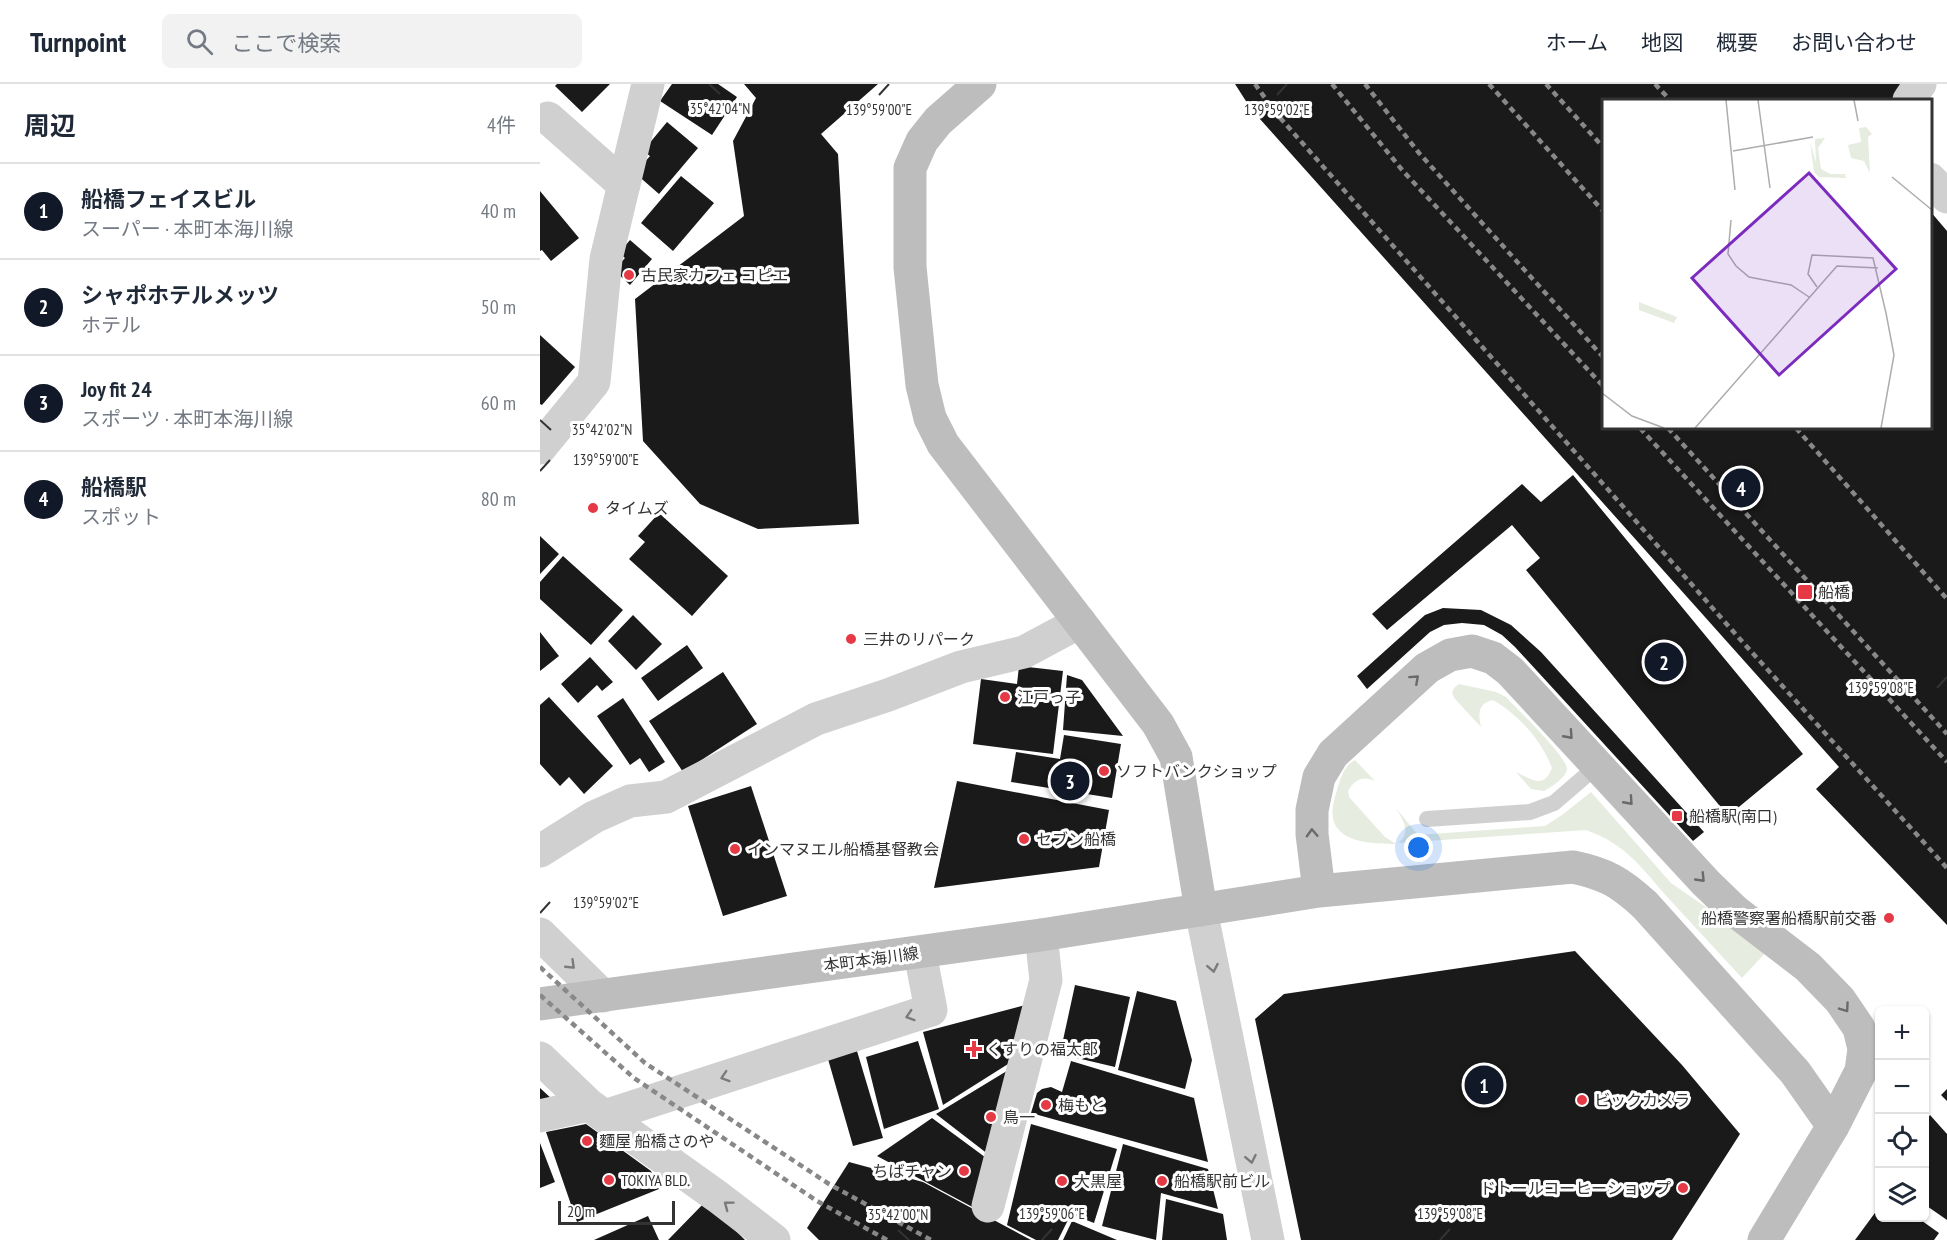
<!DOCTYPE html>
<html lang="ja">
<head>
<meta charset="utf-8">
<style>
  :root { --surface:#fff; --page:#f2f2f3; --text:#1f2937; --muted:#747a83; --line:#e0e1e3; --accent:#111827 }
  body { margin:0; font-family:"PT Sans Narrow","Noto Sans JP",sans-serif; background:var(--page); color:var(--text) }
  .controls { position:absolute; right:18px; bottom:18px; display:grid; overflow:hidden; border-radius:9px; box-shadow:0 2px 4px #0004 }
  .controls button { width:54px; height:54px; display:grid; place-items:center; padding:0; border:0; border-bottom:2px solid var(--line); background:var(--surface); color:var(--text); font:30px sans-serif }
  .scale { position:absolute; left:18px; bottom:15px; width:117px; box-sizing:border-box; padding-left:6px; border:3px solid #333; border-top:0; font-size:16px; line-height:21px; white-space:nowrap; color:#333; -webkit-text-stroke:4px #fff; paint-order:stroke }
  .you { position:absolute; left:879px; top:764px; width:21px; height:21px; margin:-15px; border:4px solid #fff; border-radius:50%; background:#1a73e8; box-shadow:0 0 0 9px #1a73e833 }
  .badge { display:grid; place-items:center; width:39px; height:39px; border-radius:50%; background:var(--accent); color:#fff; font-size:20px; font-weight:700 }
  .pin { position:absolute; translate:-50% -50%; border:3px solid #fff; box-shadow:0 2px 6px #0006 }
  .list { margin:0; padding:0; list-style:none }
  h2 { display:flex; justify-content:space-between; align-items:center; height:78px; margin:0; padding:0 24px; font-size:26px }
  h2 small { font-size:20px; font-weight:400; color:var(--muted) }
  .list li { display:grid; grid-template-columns:39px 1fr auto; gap:18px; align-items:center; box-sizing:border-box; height:96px; padding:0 24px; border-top:2px solid var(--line) }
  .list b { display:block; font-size:22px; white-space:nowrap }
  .list p { margin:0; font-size:20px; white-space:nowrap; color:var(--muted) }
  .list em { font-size:20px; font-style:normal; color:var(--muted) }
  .icon { flex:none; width:33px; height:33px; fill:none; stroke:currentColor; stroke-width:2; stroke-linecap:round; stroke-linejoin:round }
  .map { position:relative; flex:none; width:1407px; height:1156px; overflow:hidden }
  header { display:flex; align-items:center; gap:36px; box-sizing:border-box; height:84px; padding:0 30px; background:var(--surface); border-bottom:2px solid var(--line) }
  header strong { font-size:28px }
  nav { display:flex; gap:33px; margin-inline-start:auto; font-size:21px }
  .search { width:420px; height:54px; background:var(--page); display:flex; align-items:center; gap:15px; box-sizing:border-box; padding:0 21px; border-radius:9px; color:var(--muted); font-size:22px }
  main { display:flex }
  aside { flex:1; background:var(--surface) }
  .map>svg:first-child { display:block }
</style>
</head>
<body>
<header>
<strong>Turnpoint</strong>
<div class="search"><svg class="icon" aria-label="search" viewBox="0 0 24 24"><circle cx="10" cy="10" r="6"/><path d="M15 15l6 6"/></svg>ここで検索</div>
<nav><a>ホーム</a><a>地図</a><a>概要</a><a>お問い合わせ</a></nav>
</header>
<main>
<aside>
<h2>周辺<small>4件</small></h2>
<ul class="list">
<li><span class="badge">1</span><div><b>船橋フェイスビル</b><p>スーパー · 本町本海川線</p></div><em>40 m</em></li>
<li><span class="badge">2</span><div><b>シャポホテルメッツ</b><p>ホテル</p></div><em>50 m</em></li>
<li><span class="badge">3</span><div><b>Joy fit 24</b><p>スポーツ · 本町本海川線</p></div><em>60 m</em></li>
<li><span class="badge">4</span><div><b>船橋駅</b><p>スポット</p></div><em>80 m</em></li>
</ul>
</aside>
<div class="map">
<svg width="1407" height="1156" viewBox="0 0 1407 1156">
  <rect width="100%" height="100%" fill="#fff"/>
  <path fill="#e6ecdf" d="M919 600 956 608 966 613C976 624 1028 674 1027 685 1026 694 1011 703 1004 707L991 705 976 688C992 696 1004 705 1012 684 1001 656 979 631 953 616 938 619 938 630 941 643L915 615 912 609 914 604Z
    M815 676 835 697C823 691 814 696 808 707L809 713 845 753 856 760C831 760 787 759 793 722 794 716 796 709 798 703 801 693 805 681 815 676Z
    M1051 708 1131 799 1228 866 1202 894C1178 868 1154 842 1130 816 1102 785 1088 761 1046 746L858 759C872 749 863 736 856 724L878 751 1005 742 1022 731Z"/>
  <path fill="#1a1a1a" d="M17 0H70L42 28 15 2Z
    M132 0H178L197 13 172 51 120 17Z
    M204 0H338L281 50 298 70 319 440 218 445 160 420 103 357 95 215 204 132 193 57 216 14Z
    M695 0H1365L1355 16H1064V344H1390V127L1407 147V841L1276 705 1299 683 711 25Z
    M127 38 158 64 119 110 95 89 110 72 103 67Z
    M141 92 174 119 133 167 101 139Z
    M0 107 39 154 11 177 2 166 0 167Z
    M90 156 112 175 90 201 74 186 85 174 79 169Z
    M0 251 35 283 2 321 0 320Z
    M1033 391 1263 670 1188 732 986 486 1000 474 972 441 847 546 832 530 982 400 1001 418Z
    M119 429 188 492 152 532 89 475 105 458 98 452Z
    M0 452 19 470 0 490Z
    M23 472 83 526 51 561 0 515V498Z
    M903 524 941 526 971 541 1001 568 1164 748 1153 757 975 563 962 551 944 541 922 539 904 541 890 548 827 605 817 592 885 531Z
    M93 531 122 560 96 586 68 557Z
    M0 548 19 572 0 587Z
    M147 561 163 584 118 617 101 594Z
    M50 573 73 598 62 607 57 601 38 619 21 600Z
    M479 582 523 587 513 670 433 660 441 595 477 600Z
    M183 588 217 640 143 688 109 637Z
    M527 591 542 596 583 652 523 646Z
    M9 613 73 682 44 710 29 693 20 702 0 680V621Z
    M83 614 125 678 109 688 100 674 90 681 57 632Z
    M524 651 581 660 572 714 471 698 476 668 520 675Z
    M417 697 569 726 559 783 394 804Z
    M211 702 247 812 183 832 148 722Z
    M1035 867 1142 981 1200 1050 1132 1156H761L715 935 744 910Z
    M535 901 590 913 575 983 520 970Z
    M597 907 636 917 652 976 645 1005 578 986Z
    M489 920 479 973 403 1021 383 948Z
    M378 957 399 1025 344 1045 326 973Z
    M317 967 343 1054 313 1062 288 975Z
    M531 977 654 1014 668 1078 491 1029 497 1009 502 1005 511 1003 522 1008Z
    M475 982 453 1074 396 1030Z
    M0 1004 13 1016 0 1017Z
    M1407 1005V1017L1401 1011Z
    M1390 1031 1407 1050V1136L1384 1120V1040Z
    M392 1034 453 1079 438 1126 337 1072Z
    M46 1040 111 1087 119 1105 37 1138 6 1048Z
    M491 1040 577 1065 554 1139 531 1130 518 1156H496L467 1141Z
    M0 1059 15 1098 0 1104Z
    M583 1060 668 1085 678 1125 621 1109 616 1156 562 1142Z
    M309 1078 383 1098 491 1156H279L267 1144Z
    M626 1115 683 1130 687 1156H622Z
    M166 1117 205 1156H128Z
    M1340 1122V1134H1378L1399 1149 1394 1156H1315Z
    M108 1132 119 1156H54Z
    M532 1137 577 1156H523Z"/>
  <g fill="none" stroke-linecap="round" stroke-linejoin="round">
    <path stroke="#d0d0d0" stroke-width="16" d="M887 735 990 728 1014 719 1057 682"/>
    <path stroke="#d0d0d0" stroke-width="33" d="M1369 16 1380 0
      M8 34 84 101
      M1390 95 1407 113
      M0 364 54 298 66 175 108 0
      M0 767 54 733 90 717 126 713 276 635 348 611 421 583 484 568 540 538
      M661 826 728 1156
      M0 850 63 912
      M0 974 49 1021 178 1113 234 1156
      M0 1032 49 1021
      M65 1032 391 926 380 869
      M448 1122 506 896 501 851"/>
    <path stroke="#bdbdbd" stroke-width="33" d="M440 0 398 37 382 57 370 84V183L382 301 390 334 403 360 618 640 636 673 661 826
      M779 807 772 750V726L779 693 793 670 887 584 910 571 932 567 953 574 970 587 1166 799 1195 827 1268 883 1300 916 1319 944 1324 965 1321 987 1293 1042 1224 1156
      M0 920 501 851 779 807 1033 783C1066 790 1080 798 1105 821L1255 988 1293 1042"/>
    <path stroke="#888" stroke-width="4.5" stroke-dasharray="6 4.5" stroke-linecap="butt" d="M715 0 735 28 1199 554 1407 784
      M792 0 863 87 1064 303
      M825 0 879 69 1064 274
      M949 0 1064 128
      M1006 0 1064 64
      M1115 0 1130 16
      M1100 344 1407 678
      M1128 344 1407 650
      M1256 344 1407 515
      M0 883 105 979 289 1100 391 1156
      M0 911 94 994 277 1117 347 1156"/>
  </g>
  <defs><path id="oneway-chevron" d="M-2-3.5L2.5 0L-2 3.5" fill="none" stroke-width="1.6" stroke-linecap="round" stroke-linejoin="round" transform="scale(1.5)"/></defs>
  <g stroke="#6a6a6a">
    <use href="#oneway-chevron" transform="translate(875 595) rotate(-42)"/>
    <use href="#oneway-chevron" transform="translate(1029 651) rotate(48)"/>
    <use href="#oneway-chevron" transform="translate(1089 717) rotate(48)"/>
    <use href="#oneway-chevron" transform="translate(772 749) rotate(-92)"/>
    <use href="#oneway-chevron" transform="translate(1161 794) rotate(46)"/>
    <use href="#oneway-chevron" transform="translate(1305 924) rotate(55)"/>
  </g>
  <g stroke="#7a7a7a">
    <use href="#oneway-chevron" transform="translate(31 881) rotate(44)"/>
    <use href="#oneway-chevron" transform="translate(673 884) rotate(79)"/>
    <use href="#oneway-chevron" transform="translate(370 932) rotate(162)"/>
    <use href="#oneway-chevron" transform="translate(185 993) rotate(162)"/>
    <use href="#oneway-chevron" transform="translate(711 1075) rotate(79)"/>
    <use href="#oneway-chevron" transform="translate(188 1121) rotate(-143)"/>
  </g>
  <path fill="none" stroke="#333" stroke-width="2" d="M169 0 180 10M339 11 349 0M737 11 747 0M0 336 11 346M0 387 10 376M1397 604 1407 593M0 829 10 818M358 1146 369 1156M502 1156 512 1145M900 1156 910 1145"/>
  <g fill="#e63946" stroke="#fff" stroke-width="2">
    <circle cx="89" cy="191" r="6"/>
    <circle cx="53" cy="424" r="6"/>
    <rect x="1257" y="500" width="16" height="16" rx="3"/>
    <circle cx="311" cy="555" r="6"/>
    <circle cx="465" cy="613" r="6"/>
    <circle cx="564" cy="687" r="6"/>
    <rect x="1131" y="726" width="12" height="12" rx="3"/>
    <circle cx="484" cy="755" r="6"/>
    <circle cx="195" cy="765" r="6"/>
    <circle cx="1349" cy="834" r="6"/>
    <path d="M431 956h6v6h6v6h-6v6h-6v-6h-6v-6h6z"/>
    <circle cx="1042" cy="1016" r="6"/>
    <circle cx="506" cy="1021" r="6"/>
    <circle cx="451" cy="1033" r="6"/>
    <circle cx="47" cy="1057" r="6"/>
    <circle cx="424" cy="1087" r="6"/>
    <circle cx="69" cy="1096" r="6"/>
    <circle cx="522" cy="1097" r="6"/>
    <circle cx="622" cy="1097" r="6"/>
    <circle cx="1143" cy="1104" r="6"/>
  </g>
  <g text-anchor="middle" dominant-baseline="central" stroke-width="6" stroke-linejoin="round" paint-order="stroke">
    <g font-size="16" fill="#333" stroke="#fff" text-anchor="start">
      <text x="101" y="191">古民家カフェ コピエ</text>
      <text x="65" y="424">タイムズ</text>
      <text x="1278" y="508">船橋</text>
      <text x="323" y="555">三井のリパーク</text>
      <text x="477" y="613">江戸っ子</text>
      <text x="576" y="687">ソフトバンクショップ</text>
      <text x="1149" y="732">船橋駅(南口)</text>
      <text x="496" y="755">セブン船橋</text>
      <text x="207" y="765">インマヌエル船橋基督教会</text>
      <text x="1337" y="834" text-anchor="end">船橋警察署船橋駅前交番</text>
      <text x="446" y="965">くすりの福太郎</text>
      <text x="1054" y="1016">ビックカメラ</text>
      <text x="518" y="1021">梅もと</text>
      <text x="463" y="1033">鳥一</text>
      <text x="59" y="1057">麵屋 船橋さのや</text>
      <text x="412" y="1087" text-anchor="end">ちばチャン</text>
      <text x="81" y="1096">TOKIYA BLD.</text>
      <text x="534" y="1097">大黒屋</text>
      <text x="634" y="1097">船橋駅前ビル</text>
      <text x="1131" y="1104" text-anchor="end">ドトールコーヒーショップ</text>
    </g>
    <g font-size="16" fill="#333" stroke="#fff">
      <text transform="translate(331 875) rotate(-8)">本町本海川線</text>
    </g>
  </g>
  <g transform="translate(1062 15)">
    <rect width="330" height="330" fill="#fff"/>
    <path d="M264 28 270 35 266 38 268 74 262 62 249 59 246 46 259 43 257 29ZM223 39 216 49 219 70 228 75H243L244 79 217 78 212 73 208 43 214 64 213 40ZM37 203 75 218 72 224 37 211Z" fill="#e6ecdf"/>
    <path fill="none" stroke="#adadad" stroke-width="1.5" d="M124 1 133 91M156 1 168 89M252 1 256 22M131 52 211 38M290 78 330 111M129 121 126 155 134 167 147 178 189 186 207 198M215 188 206 175 210 156 271 159 284 214M0 294 30 317 62 329M93 329 235 167 276 169M279 329 292 256 284 214"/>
    <path fill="#7b2cbf" fill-opacity="0.15" stroke="#7b2cbf" stroke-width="3" d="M207 74 294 170 177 276 90 179Z"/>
    <rect width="330" height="330" fill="none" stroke="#333" stroke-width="3"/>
  </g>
  <g font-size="15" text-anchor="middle" fill="#333" stroke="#fff" stroke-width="6" stroke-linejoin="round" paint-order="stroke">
    <text x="180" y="30">35°42'04"N</text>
    <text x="339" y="31">139°59'00"E</text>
    <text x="737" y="31">139°59'02"E</text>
    <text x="62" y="351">35°42'02"N</text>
    <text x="66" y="381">139°59'00"E</text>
    <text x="1341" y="609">139°59'08"E</text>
    <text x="66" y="824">139°59'02"E</text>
    <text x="512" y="1135">139°59'06"E</text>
    <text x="910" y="1135">139°59'08"E</text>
    <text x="358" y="1136">35°42'00"N</text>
  </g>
</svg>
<div class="controls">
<button>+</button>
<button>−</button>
<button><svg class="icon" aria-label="locate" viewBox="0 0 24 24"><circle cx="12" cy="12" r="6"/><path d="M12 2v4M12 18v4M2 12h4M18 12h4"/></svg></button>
<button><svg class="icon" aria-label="layers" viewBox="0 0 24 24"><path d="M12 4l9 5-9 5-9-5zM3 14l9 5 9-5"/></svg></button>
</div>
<div class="scale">20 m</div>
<div class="you"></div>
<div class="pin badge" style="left:944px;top:1001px">1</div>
<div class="pin badge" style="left:1124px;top:578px">2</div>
<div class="pin badge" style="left:530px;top:697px">3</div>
<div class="pin badge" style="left:1201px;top:404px">4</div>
</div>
</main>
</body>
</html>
